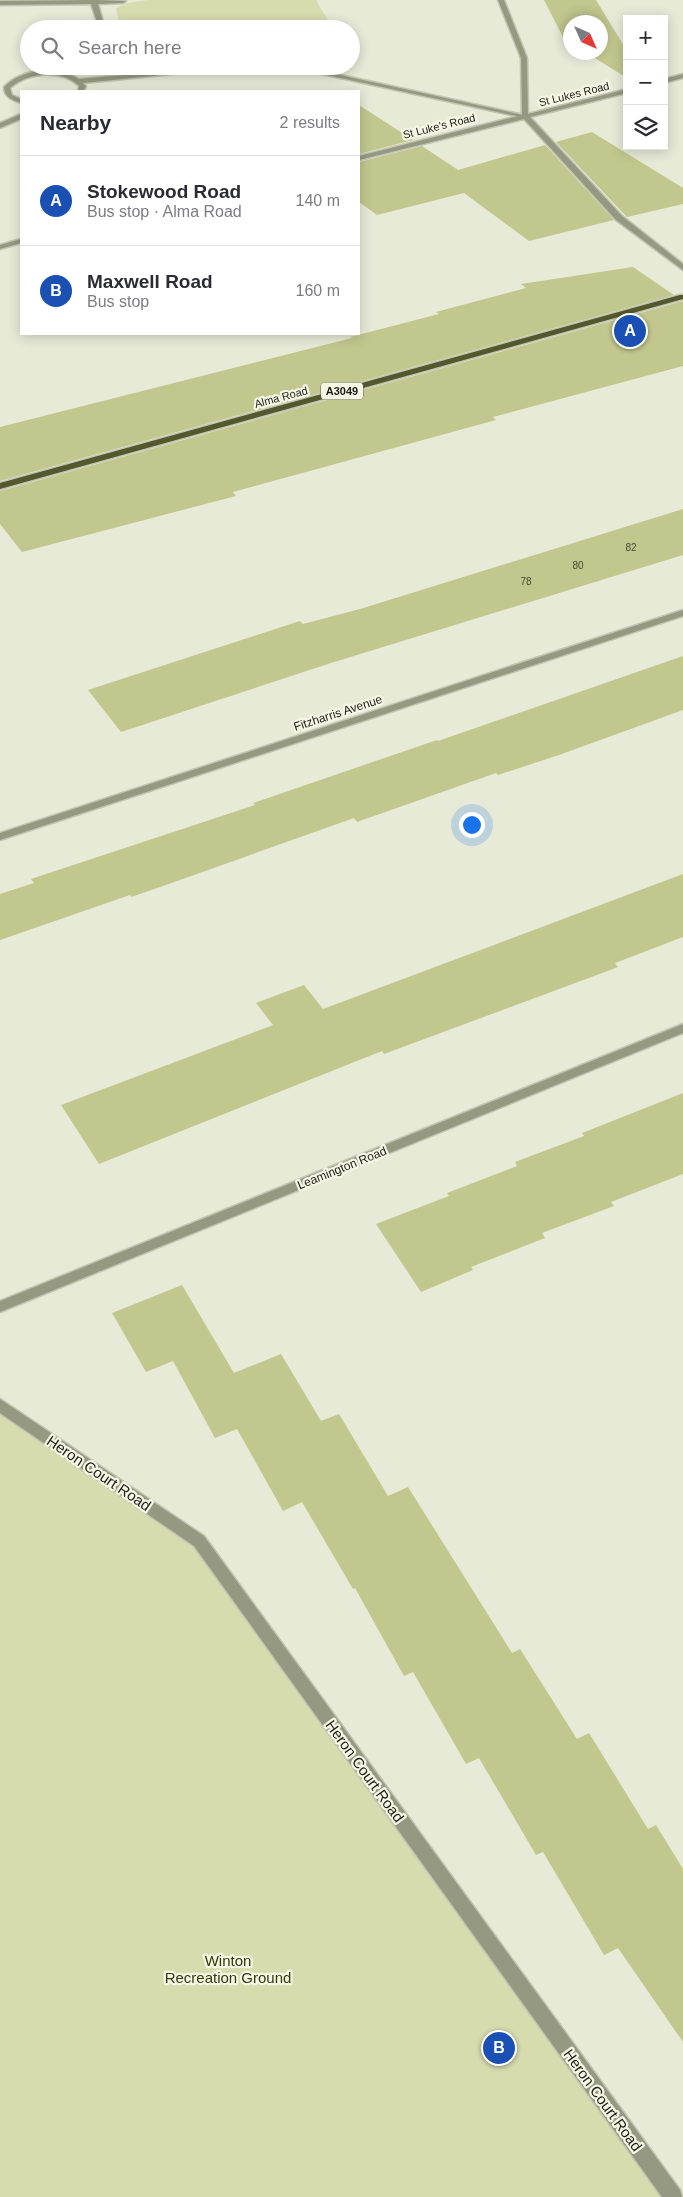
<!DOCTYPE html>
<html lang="en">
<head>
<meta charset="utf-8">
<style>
  :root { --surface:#fff; --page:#f7f7f7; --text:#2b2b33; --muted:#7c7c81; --line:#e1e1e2; --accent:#7d822d }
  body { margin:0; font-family:Arial,sans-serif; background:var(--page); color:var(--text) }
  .controls { position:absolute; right:15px; top:15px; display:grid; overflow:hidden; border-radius:0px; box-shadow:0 2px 12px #0003 }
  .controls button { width:45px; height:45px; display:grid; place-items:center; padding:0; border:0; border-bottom:1px solid var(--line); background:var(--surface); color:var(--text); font:25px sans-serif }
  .compass { position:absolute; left:563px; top:15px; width:45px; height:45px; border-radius:50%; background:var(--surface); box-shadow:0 2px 12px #0003; rotate:135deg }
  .you { position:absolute; left:471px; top:824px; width:18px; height:18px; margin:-12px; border:4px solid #fff; border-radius:50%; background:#1a73e8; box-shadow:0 0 0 8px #1a73e833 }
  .badge { display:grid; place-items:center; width:32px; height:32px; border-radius:50%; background:var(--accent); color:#fff; font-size:16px; font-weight:700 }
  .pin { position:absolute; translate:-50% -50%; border:2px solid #fff; box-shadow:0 1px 5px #0006 }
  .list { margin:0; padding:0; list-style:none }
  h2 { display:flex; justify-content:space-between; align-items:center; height:65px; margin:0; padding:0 20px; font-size:21px }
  h2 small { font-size:16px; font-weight:400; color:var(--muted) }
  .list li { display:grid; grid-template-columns:32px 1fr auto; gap:15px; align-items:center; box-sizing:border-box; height:90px; padding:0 20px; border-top:1px solid var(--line) }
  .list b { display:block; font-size:19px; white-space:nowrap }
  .list p { margin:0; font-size:16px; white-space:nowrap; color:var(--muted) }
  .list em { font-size:16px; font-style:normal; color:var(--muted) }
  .icon { flex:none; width:28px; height:28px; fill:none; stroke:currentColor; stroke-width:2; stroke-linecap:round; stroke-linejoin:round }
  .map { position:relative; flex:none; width:683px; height:2197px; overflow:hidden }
  .search { position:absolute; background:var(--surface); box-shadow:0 2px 12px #0003; left:20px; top:20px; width:340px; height:55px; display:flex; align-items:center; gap:12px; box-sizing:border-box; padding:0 18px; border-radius:28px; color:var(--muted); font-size:19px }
  .panel { position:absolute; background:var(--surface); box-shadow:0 2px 12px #0003; left:20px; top:90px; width:340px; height:245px; border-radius:0px }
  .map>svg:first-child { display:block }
</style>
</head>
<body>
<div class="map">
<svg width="683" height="2197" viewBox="0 0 683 2197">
  <rect width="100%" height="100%" fill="#e7ead7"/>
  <path fill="#d7dcaf" d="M148 0H316L333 29H120L116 8 128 3Z
    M0 1405 199 1541 674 2197H0Z"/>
  <path fill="#c2c78e" d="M544 0H596L627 51V78L585 52H600V22H570V43L564 39Z
    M359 105 413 140 359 154Z
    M592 132 683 188V204L627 217 556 142Z
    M545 145 614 220 529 241 464 193 377 215 359 202V162L422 146 458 170Z
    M633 267 674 295 0 481V427L352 338 350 337 439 314 436 312 526 288 521 284Z
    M683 301V366L493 417 496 420 233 492 236 496 22 552 0 524V491Z
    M683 509V555L331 663 121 732 88 690 300 621 303 624 360 609Z
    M683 656V710L559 755 498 775 496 773 357 822 354 818 163 886 131 897 130 895 0 940V894L34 883 31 879 255 805 253 803 437 740 438 741Z
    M683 874V937L615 963 618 967 586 979 384 1054 382 1051 99 1164 61 1105 273 1025 256 1003 304 985 323 1009Z
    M683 1093V1174L611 1202 614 1206 542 1233 545 1238 471 1267 473 1270 421 1292 376 1224 449 1196 447 1193 517 1166 515 1162 584 1136 582 1133Z
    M182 1285 234 1373 281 1354 321 1421 339 1414 388 1496 408 1487 512 1653 520 1649 577 1739 589 1733 648 1829 656 1825 683 1869V2042L618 1948 604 1955 543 1852 536 1855 479 1758 466 1764 413 1672 404 1676 355 1588 353 1589 302 1502 283 1511 237 1429 215 1438 173 1361 146 1372 112 1313Z"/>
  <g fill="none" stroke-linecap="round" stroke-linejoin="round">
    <g stroke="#c2c5b4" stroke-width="3">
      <path id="service" d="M223 66H251L83 83 86 86 84 91H78L79 86C61 69 29 72 10 88L12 95 21 99V103C12 100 4 97 4 87 22 68 57 66 79 79Z
        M285 66H299L528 116 525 118Z
        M21 114V119L0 128V123Z"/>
    </g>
    <g stroke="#c2c5b4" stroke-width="3">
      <path id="minor" d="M97 0 126 1 123 3 98 4 104 25 101 27 98 25 91 4 0 5V1Z
        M498 0H504L527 58 528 114 627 89V93L530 117 622 216 683 264V270L616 220 524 119 359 160V156L522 115 521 58Z
        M683 74V78L664 83V79Z
        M21 239V243L0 249V245Z
        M683 610V616L0 840V833Z
        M683 1024V1033L0 1312V1301Z
        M0 1399 204 1536 680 2190 682 2197H662L194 1546 0 1413Z"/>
    </g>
    <g stroke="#c2c5b4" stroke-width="3">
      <path id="primary" d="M680 295H683V299L0 489V483Z"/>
    </g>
    <use href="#service" fill="#969981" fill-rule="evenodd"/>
    <use href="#minor" fill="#969981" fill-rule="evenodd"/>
    <use href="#primary" fill="#55582c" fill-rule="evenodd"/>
  </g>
  <g text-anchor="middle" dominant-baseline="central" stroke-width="4.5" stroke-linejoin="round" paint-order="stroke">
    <g font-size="10" fill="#464834">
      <text x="631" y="547">82</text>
      <text x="578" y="565">80</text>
      <text x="526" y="581">78</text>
    </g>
    <g font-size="11" fill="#1c1d16" stroke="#f5f7e4">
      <text transform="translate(574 94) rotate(-14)">St Lukes Road</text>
      <text transform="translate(439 126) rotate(-14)">St Luke's Road</text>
      <text transform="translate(281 397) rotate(-15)">Alma Road</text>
    </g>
    <rect fill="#f5f7e4" stroke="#5d5e54" stroke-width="1" x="321" y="382.5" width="42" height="17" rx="4"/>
    <g font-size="11" font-weight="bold" fill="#1c1d16">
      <text x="342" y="391">A3049</text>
    </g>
    <g font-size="12" fill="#1c1d16" stroke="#f5f7e4">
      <text transform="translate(338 713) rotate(-18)">Fitzharris Avenue</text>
      <text transform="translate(342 1168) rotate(-22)">Leamington Road</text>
    </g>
    <g font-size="15" fill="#1c1d16" stroke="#f5f7e4">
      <text transform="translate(99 1473) rotate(34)">Heron Court Road</text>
      <text transform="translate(365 1771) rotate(54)">Heron Court Road</text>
      <text transform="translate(603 2100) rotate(54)">Heron Court Road</text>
    </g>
    <g font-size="15" fill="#36380b" stroke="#f5f7e4">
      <text x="228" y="1960">Winton<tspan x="228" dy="17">Recreation Ground</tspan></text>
    </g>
  </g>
</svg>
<div class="controls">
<button>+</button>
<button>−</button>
<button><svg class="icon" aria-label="layers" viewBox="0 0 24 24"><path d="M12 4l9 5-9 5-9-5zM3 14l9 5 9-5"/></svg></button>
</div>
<svg class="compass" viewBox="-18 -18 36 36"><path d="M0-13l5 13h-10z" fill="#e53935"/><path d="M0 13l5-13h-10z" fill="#7c7c81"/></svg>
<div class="you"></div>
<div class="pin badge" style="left:630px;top:331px;background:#1a4fb4">A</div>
<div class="pin badge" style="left:499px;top:2048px;background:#1a4fb4">B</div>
<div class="search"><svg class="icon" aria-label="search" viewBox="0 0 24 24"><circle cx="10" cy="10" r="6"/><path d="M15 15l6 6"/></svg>Search here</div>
<section class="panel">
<h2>Nearby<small>2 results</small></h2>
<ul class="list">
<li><span class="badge" style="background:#1a4fb4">A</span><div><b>Stokewood Road</b><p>Bus stop · Alma Road</p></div><em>140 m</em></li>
<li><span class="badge" style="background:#1a4fb4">B</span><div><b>Maxwell Road</b><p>Bus stop</p></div><em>160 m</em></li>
</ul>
</section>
</div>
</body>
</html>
